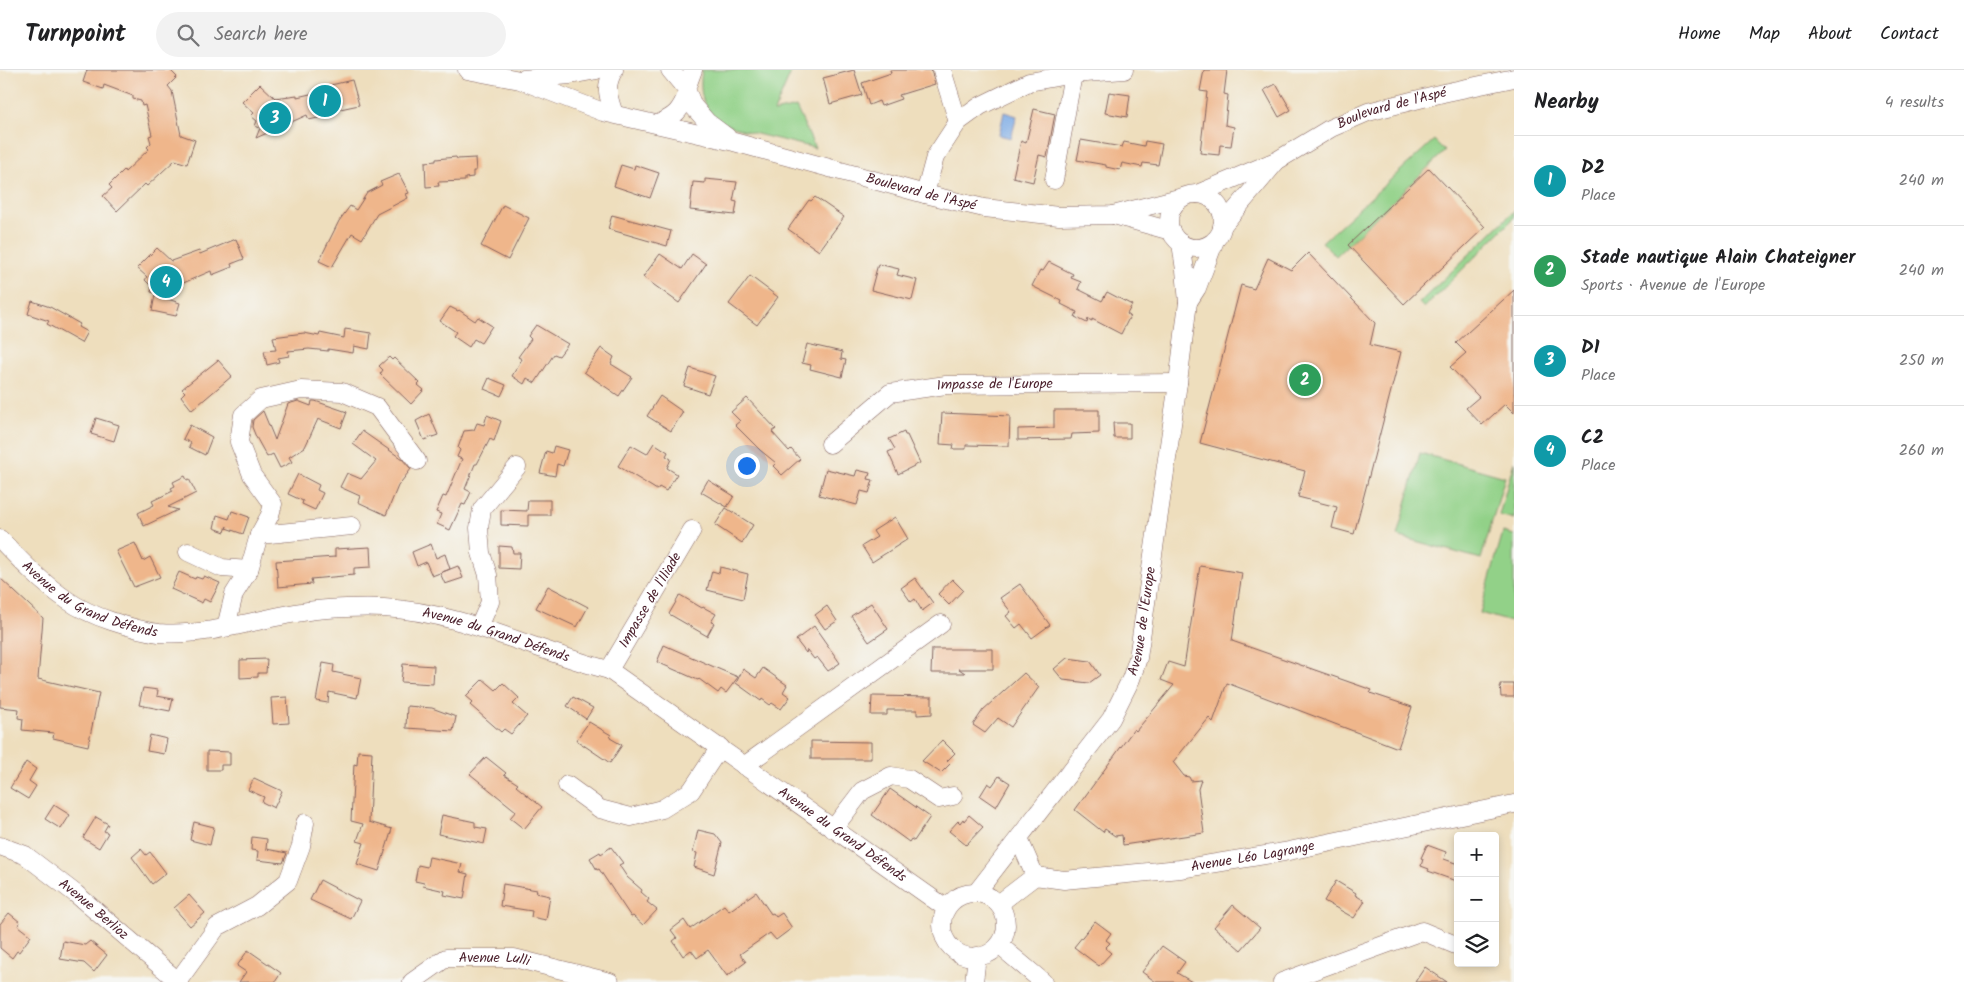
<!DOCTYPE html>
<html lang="en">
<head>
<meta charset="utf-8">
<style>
  :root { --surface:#fff; --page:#f2f2f2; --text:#202124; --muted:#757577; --line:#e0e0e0; --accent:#7c3aed }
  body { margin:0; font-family:Kalam,sans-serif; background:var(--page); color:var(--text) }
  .controls { position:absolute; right:15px; bottom:15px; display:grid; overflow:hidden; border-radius:5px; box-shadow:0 2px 8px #0003 }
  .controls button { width:45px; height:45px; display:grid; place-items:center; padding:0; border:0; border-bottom:1px solid var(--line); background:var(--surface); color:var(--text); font:25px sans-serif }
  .you { position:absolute; left:746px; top:395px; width:18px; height:18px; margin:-12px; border:4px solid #fff; border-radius:50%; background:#1a73e8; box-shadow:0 0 0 8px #1a73e833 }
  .badge { display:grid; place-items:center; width:32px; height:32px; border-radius:50%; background:var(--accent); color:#fff; font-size:16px; font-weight:700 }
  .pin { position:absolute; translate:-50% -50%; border:2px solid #fff; box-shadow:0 1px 5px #0006 }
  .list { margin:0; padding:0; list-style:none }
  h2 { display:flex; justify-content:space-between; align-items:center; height:65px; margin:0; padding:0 20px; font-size:21px }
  h2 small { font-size:16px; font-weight:400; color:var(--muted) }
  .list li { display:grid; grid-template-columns:32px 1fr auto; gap:15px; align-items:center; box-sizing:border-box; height:90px; padding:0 20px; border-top:1px solid var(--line) }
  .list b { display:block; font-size:19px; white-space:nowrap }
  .list p { margin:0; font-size:16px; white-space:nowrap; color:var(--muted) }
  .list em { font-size:16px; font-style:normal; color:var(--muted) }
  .icon { flex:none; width:28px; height:28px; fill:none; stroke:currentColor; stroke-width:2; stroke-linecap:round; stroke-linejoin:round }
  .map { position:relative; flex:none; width:1514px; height:912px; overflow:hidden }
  header { display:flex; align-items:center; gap:30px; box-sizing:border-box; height:70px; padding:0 25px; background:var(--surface); border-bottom:1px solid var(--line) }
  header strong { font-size:24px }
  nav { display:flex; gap:28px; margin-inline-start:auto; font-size:18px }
  .search { width:350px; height:45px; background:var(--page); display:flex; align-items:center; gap:12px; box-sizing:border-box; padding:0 18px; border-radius:28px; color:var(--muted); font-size:19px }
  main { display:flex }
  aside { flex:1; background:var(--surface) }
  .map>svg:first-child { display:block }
</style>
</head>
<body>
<header>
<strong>Turnpoint</strong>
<div class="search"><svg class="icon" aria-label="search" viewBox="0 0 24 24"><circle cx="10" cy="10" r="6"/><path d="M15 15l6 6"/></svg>Search here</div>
<nav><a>Home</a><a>Map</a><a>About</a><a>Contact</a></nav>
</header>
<main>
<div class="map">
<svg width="1514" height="912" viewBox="0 0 1514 912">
  <rect width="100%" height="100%" fill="#f6f6f2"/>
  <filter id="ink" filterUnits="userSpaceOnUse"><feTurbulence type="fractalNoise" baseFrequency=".02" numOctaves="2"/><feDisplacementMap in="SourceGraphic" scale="10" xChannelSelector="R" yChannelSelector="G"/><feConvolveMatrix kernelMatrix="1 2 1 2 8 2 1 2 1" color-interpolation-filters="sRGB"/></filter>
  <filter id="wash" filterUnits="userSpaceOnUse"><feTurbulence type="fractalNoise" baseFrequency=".0096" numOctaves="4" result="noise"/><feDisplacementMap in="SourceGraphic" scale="20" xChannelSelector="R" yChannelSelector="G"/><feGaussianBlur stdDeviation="1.12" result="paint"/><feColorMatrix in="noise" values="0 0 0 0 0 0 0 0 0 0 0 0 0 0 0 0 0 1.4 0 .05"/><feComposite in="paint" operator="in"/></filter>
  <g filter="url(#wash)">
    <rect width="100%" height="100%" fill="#eedebd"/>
    <path fill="#92d188" stroke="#6e785a" d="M702 0H792L774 42 796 37 815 78C797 74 779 69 761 65 722 55 695 48 702 0Z
      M1434 70 1445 81 1336 186 1322 172Z
      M1514 141V148L1424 238 1419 233Z
      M1420 383 1505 407 1481 489 1397 466Z
      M1514 392V449L1499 445Z
      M1503 462 1514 465V553L1480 543Z"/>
    <path fill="#7baae5" stroke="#626488" d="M1004 42 1017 46 1011 68 999 65Z"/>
    <g id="blocks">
      <path fill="#efb68b" d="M87 0H170L177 7 168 16 172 21 181 65 195 70 187 94 175 90 147 116 145 114 117 141 103 126 112 118 109 115 124 100 125 102 149 79 147 77 151 73 149 66 152 65 145 35 142 36 141 31 133 29V26L104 15 103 19 83 12Z
        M854 0 862 25 830 34 823 8Z
        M890 0H931L935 14 899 25 901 29 881 36 879 31 869 35 862 13 891 3Z
        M1204 0H1227L1224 24 1228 25 1225 55 1234 57 1231 76 1220 75 1219 85 1200 83 1207 22 1200 21Z
        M352 10 359 35 331 41V45L309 50 307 45 256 68 260 58 255 56 257 51 251 46 254 43 242 32 260 14 275 28 297 25V27L332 19 331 15Z
        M1276 14 1291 40 1279 47 1264 20Z
        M1109 22 1130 25 1127 47 1105 43Z
        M1034 39 1055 44 1047 87 1039 85 1033 112 1013 107 1021 71 1026 73Z
        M1081 70 1122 77 1124 72 1144 76 1145 71 1162 74 1158 95 1143 93 1142 97 1122 93 1120 100 1106 97V95L1077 90Z
        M456 87 457 89 475 88 476 101H473V107L465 108V111L438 112 439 116 426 117 425 92 436 91V89Z
        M621 95 634 99 635 95 659 103 650 128 614 116Z
        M1429 98 1485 157 1404 234 1348 175Z
        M399 104 409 123 406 124 408 128 377 144 362 169 352 163 332 197 319 191 339 151 350 136 356 140 367 123 382 115 380 112Z
        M705 109 737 112 733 131 737 132 735 145 690 140 693 112 705 113Z
        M815 127 844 147 819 181 788 159 809 130 811 131Z
        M503 135 529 148 508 190 481 176Z
        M612 145 671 161 667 176 608 159Z
        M236 169 244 189 231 194 232 197 212 205 211 201 181 214 182 217 163 224 151 222 152 217 145 210 147 207 137 198 157 178 171 191 199 181 200 184Z
        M1308 183 1375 253 1370 275 1401 282 1354 464 1332 458 1337 437 1298 427 1305 401 1200 373 1241 215 1254 219 1268 188 1291 200Z
        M660 184 682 199 692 184 706 194 679 233 643 207Z
        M1049 192 1073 204 1071 208 1081 212 1078 219 1102 231 1107 222 1132 235 1127 244 1130 246 1121 264 1092 249V251L1088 249 1087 253 1075 247 1077 242 1061 234 1062 231 1032 216 1040 200 1043 201Z
        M878 194 899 199 897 205 917 210 912 230 871 220Z
        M750 206 778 227 757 255 729 234Z
        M1514 220V343L1505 334 1482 355 1466 338 1479 327 1450 297 1466 283 1456 273Z
        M155 225 180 233 176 246 152 241Z
        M32 231 50 237 80 254 78 257 87 262 81 273 47 254 49 251 28 244Z
        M450 237 458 241 459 240 475 251 478 247 492 256 481 273 474 269 469 277 453 266 456 262 440 251Z
        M536 255 568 274 559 286 554 284 535 313 527 308 524 314 512 306 522 289 518 287 531 269 528 266Z
        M345 259 371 263 369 279 354 276 353 283 328 279V281L309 279 288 281 289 286 278 288 279 292 267 295 264 281 276 280 273 267 304 263 319 266 320 263 344 268Z
        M807 274 842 282 841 289 846 290 842 307 810 299 811 295 802 293Z
        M601 278 614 287 611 294 632 307 619 326 584 302Z
        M389 287 392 290 394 288 420 313 418 315 424 320 411 334 380 304 383 300 379 296Z
        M218 290 232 306 192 340 181 326 185 322 182 319Z
        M690 298 715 306 708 324 684 316Z
        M489 308 506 315 501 326 484 319Z
        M660 326 683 342 671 361 647 346Z
        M747 328 776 359 772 362 789 381 791 379 800 389 782 405 773 396 776 393 760 380 735 355 740 351 731 342Z
        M298 331 311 336 312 331H315L347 342 341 358 318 349 305 377 289 387 292 392 280 398 273 384 267 387 256 367 252 357 253 350 263 341 275 370 288 334Z
        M1054 340H1099V363L1072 364 1071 369 1018 370V359L1054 358Z
        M942 343 1010 346 1009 376 966 375V379H953L954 375 940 374Z
        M429 344 438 365 424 370 416 351Z
        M487 345 501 351 494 371 490 369 477 394H475L465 419 471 422 465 435 462 434 450 460 437 454 441 444 436 442 443 426 446 427 462 389 457 387 460 380 458 378 464 361 474 360 477 353 484 355Z
        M96 348 119 355 114 371 91 364Z
        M1113 353H1130V368H1114Z
        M190 355 212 367 205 385 189 377 191 373 183 369Z
        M362 361 402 389 411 399 398 416 386 445 358 432 360 426 340 417 347 403 361 409 376 391 353 374Z
        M904 362 905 365H907L920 393 898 404 888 382 895 379 889 369Z
        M654 373 668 382 666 386 671 389 667 398 677 404 666 421 659 417 657 420 618 396 631 375 647 384Z
        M554 376 568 380 563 396 557 394 555 406 540 403 546 381 552 383Z
        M826 399 855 406 857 400 870 403 868 409 873 410 869 423 861 421 857 435 819 425Z
        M298 404 319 415 317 420 323 423 315 440 302 434 303 431 288 424Z
        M185 406 187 410 189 409 196 423 168 437 178 440 144 456 138 443 154 435 152 431 173 421 171 418 175 416 173 412Z
        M708 410 734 426 727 437 701 422Z
        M528 430H550V445H528V456L501 455V440L527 441Z
        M726 438 753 455 742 473 715 455Z
        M232 441 249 447 243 464 226 458 227 456 225 462 214 458 217 445 229 449Z
        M895 447 908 469 872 492 862 476 877 467 873 461Z
        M135 473 143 491 150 487 160 507 134 517 116 481Z
        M431 474 436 488 445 484 450 499 432 506 426 492 417 496 412 482Z
        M499 476 512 477 513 483H520L519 499 499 498Z
        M370 477 371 497 354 498V505L311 509 312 514 278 517 276 491 335 487V479Z
        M458 496 463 508 445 514 440 503Z
        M1200 496 1242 503 1232 571 1372 620 1370 623 1412 637 1398 678 1227 613 1213 652 1209 648 1173 692 1184 706 1189 707 1191 711 1201 710 1198 719 1204 763 1123 775 1122 765 1115 766 1105 759 1103 762 1075 740 1134 659 1136 661 1174 615 1161 610 1168 592 1184 597Z
        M720 497 748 504 743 529 707 520 712 501 719 503Z
        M179 502 195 509 196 507 202 509 204 506 220 513 210 532 204 529 202 533 171 519Z
        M0 508 43 548 38 609 99 623 88 676 53 668 54 663 22 660 23 649 18 648 19 639 0 637Z
        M915 508 933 533 922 541 915 529 911 532 901 518Z
        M952 509 963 520 949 535 938 524Z
        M1020 514 1050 555 1032 568 1021 554 1016 558 1006 546 1011 542 1000 528Z
        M548 516 588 537 577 557 536 538Z
        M680 525 702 538 703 537 716 544 711 552 714 553 707 566 669 544Z
        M871 533 888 559 869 572 851 546Z
        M827 536 837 551 825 559 815 545Z
        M814 556 840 593 828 601 817 587 814 589 807 580 806 583 796 570Z
        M664 575 721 600 738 607 726 623 721 619 718 623 699 609 698 610 657 592Z
        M932 579H993V599H959L965 603H931Z
        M1067 588 1090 591 1100 605 1089 613 1063 610 1054 599Z
        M267 589 266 603H258V607L240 608V590Z
        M323 593 334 595 333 602 361 608 357 628 329 622 328 633 316 631Z
        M403 594 434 596 433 614 401 612Z
        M763 598 787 615 783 622 790 627 781 639 772 633 770 635 762 629 761 631 736 613 743 599 756 608Z
        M1024 603 1039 617 1011 657 998 648 985 663 973 655 983 640Z
        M483 609 496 620 503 613 519 628 513 634 527 646 511 664 504 659 501 662 470 635 473 632 466 626Z
        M1500 614H1514V627H1501Z
        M143 618 158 620 157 626 173 629 170 641 139 635Z
        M872 626 932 627V644L917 645V640H887V645H871Z
        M287 627 289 653 273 654 271 628Z
        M573 627 593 638 586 649 567 636Z
        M407 636 432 638 456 647 453 661 406 658Z
        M589 652 611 665 610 668 622 675 610 693 576 670Z
        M150 665 167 669 164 684 147 681Z
        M942 670 955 683 947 691 950 694 941 703 922 691Z
        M811 671 871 672V689H811Z
        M207 681 230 682V695H221V700H207Z
        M358 681 372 682 369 752 392 759 379 801 357 794 364 773 357 771 363 754 351 751 354 694 357 695Z
        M486 687 506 703 504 705 518 714 516 716 542 737 524 759 510 748 516 741 470 704Z
        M26 692 36 699 29 711 36 716 28 729 10 718Z
        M999 706 1010 713 996 737 980 726 988 713 992 716Z
        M254 708 282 721 274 738 262 732 264 727 248 720Z
        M890 719 930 747 914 771 911 769 909 772 872 745Z
        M54 735 70 745 61 759 45 749Z
        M442 745 475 752V757L487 759 484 774 438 764Z
        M969 745 983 757 966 775 949 761 958 751 960 753 963 749 964 751Z
        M96 747 108 754 104 761 108 763 99 778 83 768Z
        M194 752 214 757 210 775 190 770Z
        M698 760 715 764 722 773 714 804 694 797 697 783 693 782Z
        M252 767 267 769 266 779 287 783 283 793 257 790 258 781 251 780Z
        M1427 775 1446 782 1444 789 1458 794 1456 811 1428 801 1429 799 1421 796 1423 789 1421 788Z
        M611 777 623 793 619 795 627 807 642 820 641 822 649 829 647 832 657 840 643 855 633 846 631 847 599 799 597 800 590 788 600 782 601 784Z
        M141 779 146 785 150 782 166 803 152 814 132 787Z
        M429 787 462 794 460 802 468 804 464 829 444 825 445 821 423 816 424 813 415 811 418 795 427 797Z
        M320 810 360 831 351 849 310 830Z
        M1336 811 1356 823 1355 825 1365 831 1354 848 1324 831Z
        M503 814 537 820 536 823 550 826 546 850 531 847 532 841 500 836Z
        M756 822 771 844 773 843 776 847 782 843 792 858 776 870 770 863 740 884 746 892 727 906 708 880 697 888 691 880 683 886 673 871 677 868 671 860 684 850 690 859 724 835 729 841Z
        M189 825 205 843 190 856 174 838Z
        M1233 835 1260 858 1241 880 1214 857Z
        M9 843 20 852 18 856 31 866 19 882 17 881 12 888 0 878V854Z
        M1095 851 1111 863 1106 870 1110 873 1105 878 1111 883 1099 896 1074 877Z
        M63 871 85 875 90 871 107 885 94 902 84 893 60 889Z
        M1162 876 1185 892 1177 903 1192 912H1156L1142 902Z
        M248 880 281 903 275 912H239L246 902 237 896Z
        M1425 897 1447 912H1415Z"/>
    </g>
  </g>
  <g filter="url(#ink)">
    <use href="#blocks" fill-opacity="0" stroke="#83625e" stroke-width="1"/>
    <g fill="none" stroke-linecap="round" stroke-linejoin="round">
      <g stroke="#83625e" stroke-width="19">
        <g id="minor">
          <path id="s1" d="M467 0 520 10 603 42 734 72 925 124 984 138 1059 146 1113 145 1183 127"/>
          <path d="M670 0 686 19 693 36 707 52 727 67"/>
          <path d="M942 0 958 52"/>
          <path d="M523 9 570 5 597 0"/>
          <path d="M686 19 693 0"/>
          <path d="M614 44C608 26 604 17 614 0"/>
          <path d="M658 54C675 46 680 42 687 24"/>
          <path d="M1054 110 1073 4"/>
          <path d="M925 124 935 87 958 52 980 36 1029 12 1073 4 1124 0"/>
          <path id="s2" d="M1197 124 1278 90 1331 58 1368 42 1443 23 1514 8"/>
          <circle cx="1196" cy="151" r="27"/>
          <path d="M1114 145 1171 161"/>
          <path d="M1222 156 1275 93"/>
          <path d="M1188 232 1197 218 1215 170"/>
          <path id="s3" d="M830 374 890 323 946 315 1178 313"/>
          <path d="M259 465 352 456"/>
          <path id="s4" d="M0 469C21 491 42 513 67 530 80 539 96 546 111 551 126 556 143 561 159 563 209 567 259 548 308 541 328 538 364 537 384 538 462 542 534 581 609 600L946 838"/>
          <path d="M188 482 222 498 249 500"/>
          <path d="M226 557 234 524 249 500 259 465 270 445 273 434 252 405 239 372 243 345 261 329 301 320 342 322 377 337 417 391"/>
          <path d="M479 557 490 532 488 505 481 483 479 458 482 439 517 397"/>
          <path id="s5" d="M609 600 692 460"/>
          <path d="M744 696 941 554"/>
          <path d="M567 715 600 739 631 747 662 739 691 721 720 677"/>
          <path d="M833 759 862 721 891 706 909 709 939 729 953 726"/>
          <path d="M1019 769 1035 806"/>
          <path id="s6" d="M0 776 25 785 76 824 179 912"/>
          <path id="s7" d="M976 823 1111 649 1131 609 1138 588 1178 313 1188 232 1185 200 1181 173"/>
          <circle cx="974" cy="855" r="32"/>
          <path id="s8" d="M1000 836 1005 829 1035 806 1064 810 1180 799 1284 782 1514 734"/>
          <path d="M999 875 1043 912"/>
          <path d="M178 911 217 857 257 836 288 811 301 776 305 753"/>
          <path id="s9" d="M412 912 446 888H514L610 912"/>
          <path d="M974 912 977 886"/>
          <path d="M1282 912 1422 861 1458 876"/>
        </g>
      </g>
      <use href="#minor" stroke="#fff" stroke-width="18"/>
    </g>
  </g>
  <g text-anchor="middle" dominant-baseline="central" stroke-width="4" stroke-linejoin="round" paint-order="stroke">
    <g font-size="14" fill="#4a1f2b" stroke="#f6f6f2">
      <text stroke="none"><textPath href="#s2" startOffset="214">Boulevard de l'Aspé</textPath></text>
      <text stroke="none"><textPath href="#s1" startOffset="471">Boulevard de l'Aspé</textPath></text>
      <text stroke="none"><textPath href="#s3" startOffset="184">Impasse de l'Europe</textPath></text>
      <text stroke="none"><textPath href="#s4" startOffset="111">Avenue du Grand Défends</textPath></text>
      <text stroke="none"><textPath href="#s5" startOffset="81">Impasse de l'Iliade</textPath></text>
      <text stroke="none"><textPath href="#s7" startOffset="324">Avenue de l'Europe</textPath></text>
      <text stroke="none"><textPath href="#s4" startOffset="532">Avenue du Grand Défends</textPath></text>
      <text stroke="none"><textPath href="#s4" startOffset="936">Avenue du Grand Défends</textPath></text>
      <text stroke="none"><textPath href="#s8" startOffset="266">Avenue Léo Lagrange</textPath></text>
      <text stroke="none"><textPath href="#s6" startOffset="114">Avenue Berlioz</textPath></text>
      <text stroke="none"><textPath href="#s9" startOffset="90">Avenue Lulli</textPath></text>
    </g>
  </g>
</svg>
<div class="controls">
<button>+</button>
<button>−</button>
<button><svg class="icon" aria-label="layers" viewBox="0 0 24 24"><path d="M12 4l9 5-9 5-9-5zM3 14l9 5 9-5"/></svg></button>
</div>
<div class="you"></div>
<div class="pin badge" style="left:325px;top:31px;background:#0f9aa8">1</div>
<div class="pin badge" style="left:1305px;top:310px;background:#2e9e5b">2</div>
<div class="pin badge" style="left:275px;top:48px;background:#0f9aa8">3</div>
<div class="pin badge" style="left:166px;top:212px;background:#0f9aa8">4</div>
</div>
<aside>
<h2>Nearby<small>4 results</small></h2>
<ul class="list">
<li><span class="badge" style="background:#0f9aa8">1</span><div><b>D2</b><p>Place</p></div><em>240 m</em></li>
<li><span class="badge" style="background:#2e9e5b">2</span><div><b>Stade nautique Alain Chateigner</b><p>Sports · Avenue de l'Europe</p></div><em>240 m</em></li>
<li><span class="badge" style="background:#0f9aa8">3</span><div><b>D1</b><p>Place</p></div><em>250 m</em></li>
<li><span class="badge" style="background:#0f9aa8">4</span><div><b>C2</b><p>Place</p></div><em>260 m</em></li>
</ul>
</aside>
</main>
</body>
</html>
